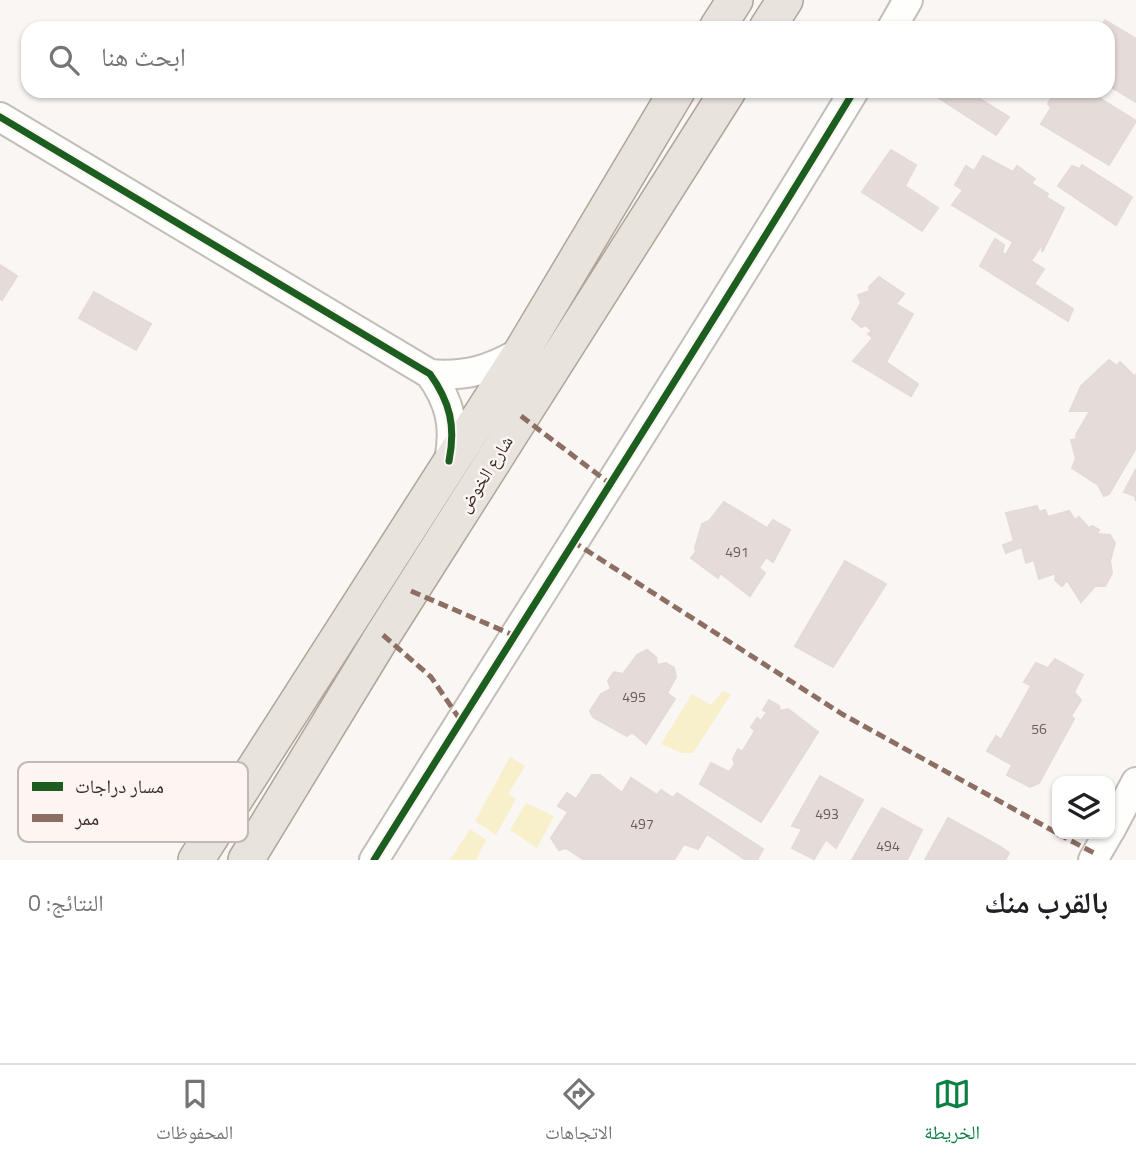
<!DOCTYPE html>
<html lang="ar">
<head>
<meta charset="utf-8">
<style>
  :root { --surface:#fff; --page:#f2f2f2; --text:#202124; --muted:#757577; --line:#e0e0e0; --accent:#0b8043 }
  body { margin:0; font-family:"Titillium Web","Noto Naskh Arabic",sans-serif; background:var(--page); color:var(--text); direction:rtl }
  .controls { position:absolute; right:21px; bottom:21px; display:grid; overflow:hidden; border-radius:14px; box-shadow:0 2px 5px #0004 }
  .controls button { width:63px; height:63px; display:grid; place-items:center; padding:0; border:0; border-bottom:2px solid var(--line); background:var(--surface); color:var(--text); font:35px sans-serif }
  .list { margin:0; padding:0; list-style:none }
  h2 { display:flex; justify-content:space-between; align-items:center; height:91px; margin:0; padding:0 28px; font-size:30px }
  h2 small { font-size:23px; font-weight:400; color:var(--muted) }
  .icon { flex:none; width:38px; height:38px; fill:none; stroke:currentColor; stroke-width:2; stroke-linecap:round; stroke-linejoin:round }
  .map { position:relative; flex:none; width:1136px; height:860px; overflow:hidden; direction:ltr }
  .search { position:absolute; background:var(--surface); box-shadow:0 2px 5px #0004; left:21px; right:21px; top:21px; height:77px; display:flex; align-items:center; gap:18px; box-sizing:border-box; padding:0 24px; border-radius:21px; color:var(--muted); font-size:26px }
  .sheet { height:203px; background:var(--surface) }
  nav { display:flex; justify-content:space-around; align-items:center; box-sizing:border-box; height:98px; border-top:2px solid var(--line); background:var(--surface); font-size:19px; color:var(--muted) }
  nav a { display:grid; justify-items:center; gap:4px }
  nav .on { color:var(--accent) }
  .map>svg:first-child { display:block }
</style>
</head>
<body>
<div class="map">
<svg width="1136" height="860" viewBox="0 0 1136 860">
  <rect width="100%" height="100%" fill="#f9f6f4"/>
  <path fill="#f8efcb" d="M723 691 731 694 693 753H682L661 744 692 694 711 705Z
    M510 757 525 766 508 794 516 799 496 835 475 821Z
    M526 803 554 816 537 848 510 830Z
    M470 829 486 840 476 860H450Z"/>
  <path fill="#e5dcd9" stroke="#e4dad8" stroke-width="2" d="M1105 20 1136 39V102L1108 85V28H1100Z
    M932 91H967L1009 117 996 135 931 93Z
    M1055 91 1060 95 1062 91H1088L1136 121 1109 165 1041 124 1051 108 1048 104Z
    M891 150 916 165 905 186 938 208 922 231 862 192Z
    M891 150 916 165 905 186 938 208 922 231 862 192Z
    M983 156 1013 172 1017 166 1035 179 1031 183 1048 194 1046 197 1064 208 1042 252V244L1031 261 1044 269 1034 284 1073 309 1068 321 980 266 995 239 1004 245 1002 253 1006 255 1013 242 952 205 963 190 955 185 966 166 974 171Z
    M983 156 1013 172 1017 166 1035 179 1031 183 1048 194 1046 197 1064 208 1042 252V244L1031 261 1044 269 1034 284 1073 309 1068 321 980 266 995 239 1004 245 1002 253 1006 255 1013 242 952 205 963 190 955 185 966 166 974 171Z
    M983 156 1013 172 1017 166 1035 179 1031 183 1048 194 1046 197 1064 208 1042 252V244L1031 261 1044 269 1034 284 1073 309 1068 321 980 266 995 239 1004 245 1002 253 1006 255 1013 242 952 205 963 190 955 185 966 166 974 171Z
    M1082 165 1132 197 1116 225 1058 186 1072 166 1080 169Z
    M0 265 17 276 2 300 0 299Z
    M879 277 904 294 896 304 913 314 886 362 918 384 911 396 853 361 873 338 868 334 872 331 866 325 861 327 852 319 861 303 858 295 870 291 869 287Z
    M94 292 151 324 136 350 79 318Z
    M1109 360 1117 366 1120 362 1135 377 1136 374V448L1109 494 1104 496 1098 485 1072 468 1076 459 1071 440 1077 439 1076 435 1090 411H1070L1081 386Z
    M1136 469V501L1135 496 1124 492Z
    M724 502 767 528 773 520 790 530 773 562 766 557 759 568 765 573 750 596 720 573 718 578 691 558 696 552 695 548 702 524 709 521Z
    M1037 506 1039 512 1045 510 1048 517 1069 511 1075 520 1079 517 1089 528 1092 526 1099 530 1097 534 1110 535 1115 543 1110 561 1112 573 1105 586H1095L1081 602 1067 580 1062 586 1055 580 1056 573 1039 579 1034 560 1026 563 1022 547 1006 553 1003 545 1014 541 1006 513Z
    M845 561 886 584 833 667 795 646Z
    M647 650 656 657 657 665 666 663 674 668 676 677 667 693 675 699 646 744 632 732 627 736 593 717 590 711 601 694 611 689 608 681 614 672 623 674 637 655Z
    M1055 659 1083 675 1074 692 1081 700 1071 716 1074 719 1039 783 1030 787 1007 775 1012 765 987 751 996 736 1001 740 1031 686 1024 682 1036 663 1048 668Z
    M769 700 779 706 780 711 788 709 818 732 761 822 700 784 711 763 729 772 735 764 733 759 738 749 742 752 755 731 751 727 757 718 761 721 767 712 763 710Z
    M592 775H600L622 793 631 778 657 795 661 790 673 798 677 793 763 849 757 860H746L707 834 698 849 684 844 674 860H584L566 848 559 850 551 838 568 812 558 806 567 793 576 799Z
    M820 776 863 800 836 848 826 839 814 859 792 848 802 829 792 826Z
    M882 808 922 830 907 860H852Z
    M948 818 1001 847 1009 853 1005 860H925Z"/>
  <g fill="none" stroke-linecap="round" stroke-linejoin="round">
    <g stroke="#c4bdb9" stroke-width="32">
      <path id="minor" d="M892 28 908 0
        M0 117 430 374C450 402 456 426 449 461
        M430 374C465 377 491 370 522 351
        M1110 831 1136 782
        M374 860C534 603 697 350 854 91
        M1093 860 1108 834"/>
    </g>
    <g stroke="#afa598" stroke-width="38">
      <path id="major" d="M717 28 735 0
        M767 28 785 0
        M196 860 522 351 677 91
        M246 860 383 635 728 91"/>
    </g>
    <use href="#minor" stroke="#fefefd" stroke-width="28"/>
    <use href="#major" stroke="#e8e3dd" stroke-width="35"/>
    <path stroke="#8d6e63" stroke-width="5" stroke-dasharray="10 5" stroke-linecap="butt" d="M521 416 609 483
      M572 541 842 714 1057 833
      M411 591 513 635
      M383 635 431 677 461 721
      M1058 834 1096 854"/>
    <g stroke="#fcf5f1" stroke-width="11">
      <path id="cycleway" d="M0 117 430 374C450 402 456 426 449 461
        M374 860C534 603 697 350 854 91"/>
    </g>
    <use href="#cycleway" stroke="#1b5e20" stroke-width="7"/>
  </g>
  <g text-anchor="middle" dominant-baseline="central" stroke-width="5" stroke-linejoin="round" paint-order="stroke">
    <g font-size="14" fill="#685c56">
      <text x="737" y="551">491</text>
      <text x="634" y="696">495</text>
      <text x="1039" y="728">56</text>
      <text x="827" y="813">493</text>
      <text x="642" y="823">497</text>
      <text x="888" y="845">494</text>
    </g>
    <g font-size="18" fill="#392c25" stroke="#fcf5f1">
      <text transform="translate(485 474) rotate(-58)">شارع الخوض</text>
    </g>
  </g>
  <rect x="18" y="762" width="230" height="80" rx="10" fill="#fcf5f1" stroke="#c2b9b4" stroke-width="2"/>
  <rect x="32" y="782" width="31" height="9" fill="#1b5e20"/>
  <rect x="32" y="814" width="31" height="8" fill="#8d6e63"/>
  <g font-size="19" fill="#392c25">
    <text x="75" y="793">مسار دراجات</text>
    <text x="75" y="825">ممر</text>
  </g>
</svg>
<div class="controls">
<button><svg class="icon" aria-label="layers" viewBox="0 0 24 24"><path d="M12 4l9 5-9 5-9-5zM3 14l9 5 9-5"/></svg></button>
</div>
<div class="search"><svg class="icon" aria-label="search" viewBox="0 0 24 24"><circle cx="10" cy="10" r="6"/><path d="M15 15l6 6"/></svg>ابحث هنا</div>
</div>
<section class="sheet">
<h2>بالقرب منك<small>النتائج: 0</small></h2>
<ul class="list">
</ul>
</section>
<nav>
<a class="on"><svg class="icon" aria-label="map" viewBox="0 0 24 24"><path d="M3 6l6-2 6 2 6-2v14l-6 2-6-2-6 2zM9 4v14M15 6v14"/></svg>الخريطة</a>
<a><svg class="icon" aria-label="directions" viewBox="0 0 24 24"><path d="M12 3l9 9-9 9-9-9zM9 14v-3h6M13 9l2 2-2 2"/></svg>الاتجاهات</a>
<a><svg class="icon" aria-label="saved" viewBox="0 0 24 24"><path d="M7 4h10v16l-5-4-5 4z"/></svg>المحفوظات</a>
</nav>
</body>
</html>
